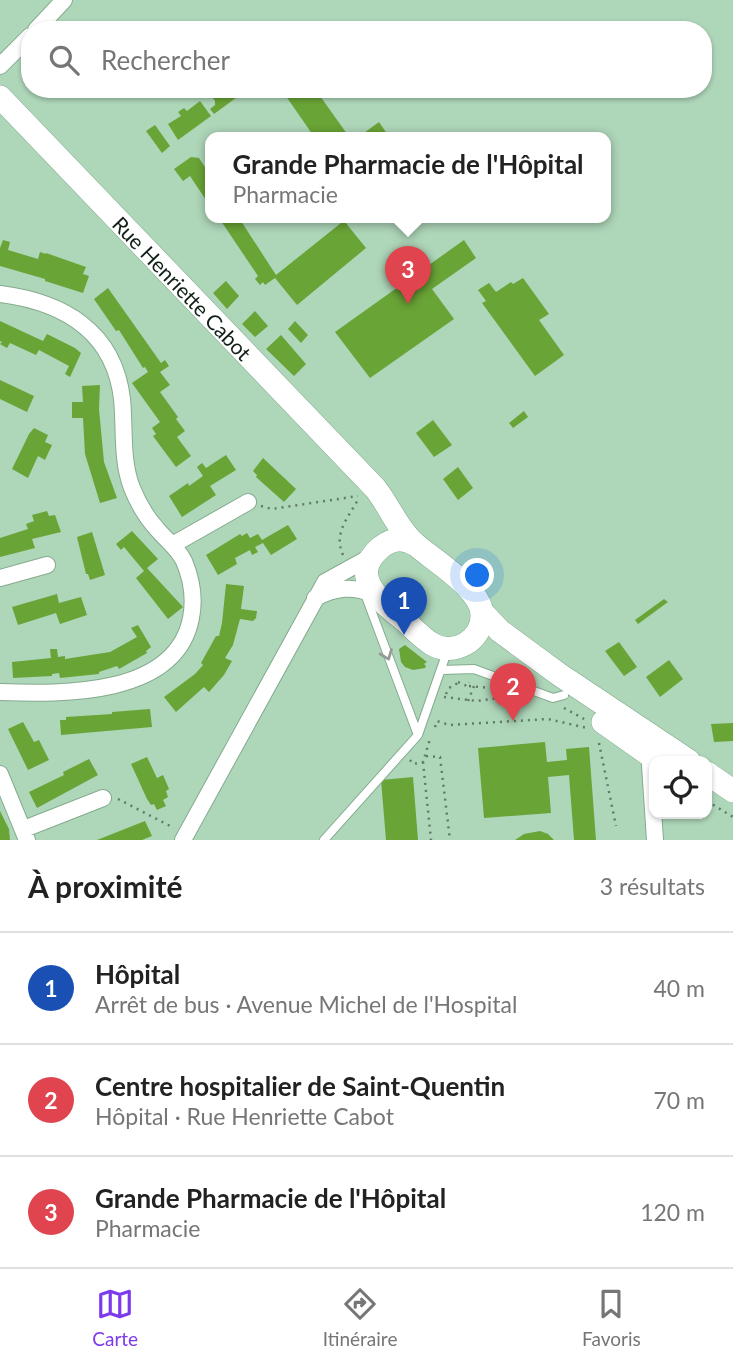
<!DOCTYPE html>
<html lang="fr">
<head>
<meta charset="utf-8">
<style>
  :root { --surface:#fff; --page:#f2f2f2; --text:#222; --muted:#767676; --line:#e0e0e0; --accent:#7c3aed }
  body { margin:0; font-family:Lato,sans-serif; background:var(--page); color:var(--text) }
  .controls { position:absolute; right:21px; bottom:21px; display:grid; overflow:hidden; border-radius:14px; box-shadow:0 2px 5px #0004 }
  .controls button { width:63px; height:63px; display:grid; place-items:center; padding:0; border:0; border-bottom:2px solid var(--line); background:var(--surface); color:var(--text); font:35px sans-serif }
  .you { position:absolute; left:478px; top:576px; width:24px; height:24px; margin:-18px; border:5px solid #fff; border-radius:50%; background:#1a73e8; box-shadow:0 0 0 10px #1a73e833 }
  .badge { display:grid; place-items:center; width:46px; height:46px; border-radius:50%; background:var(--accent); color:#fff; font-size:23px; font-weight:700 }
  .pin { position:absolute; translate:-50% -58px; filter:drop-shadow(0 2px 4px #0008) }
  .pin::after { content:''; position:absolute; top:37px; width:24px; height:21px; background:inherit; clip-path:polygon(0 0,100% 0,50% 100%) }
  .popup { position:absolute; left:205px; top:132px; width:406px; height:91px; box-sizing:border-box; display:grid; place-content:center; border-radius:14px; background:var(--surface); filter:drop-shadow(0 2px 5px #0005); font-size:23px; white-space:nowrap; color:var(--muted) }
  .popup b { font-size:26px; color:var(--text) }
  .popup::after { content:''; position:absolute; left:50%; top:100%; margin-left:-14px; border:14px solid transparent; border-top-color:var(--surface) }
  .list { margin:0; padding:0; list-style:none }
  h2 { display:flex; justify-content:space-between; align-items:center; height:91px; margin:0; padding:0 28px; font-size:30px }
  h2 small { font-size:23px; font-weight:400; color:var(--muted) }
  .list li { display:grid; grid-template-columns:46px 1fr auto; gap:21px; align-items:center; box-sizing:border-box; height:112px; padding:0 28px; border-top:2px solid var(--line) }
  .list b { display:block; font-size:26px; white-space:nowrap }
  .list p { margin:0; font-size:23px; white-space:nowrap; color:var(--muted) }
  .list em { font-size:23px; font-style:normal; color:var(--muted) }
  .icon { flex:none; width:38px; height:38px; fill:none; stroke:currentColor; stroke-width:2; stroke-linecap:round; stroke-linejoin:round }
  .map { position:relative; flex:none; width:733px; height:840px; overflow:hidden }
  .search { position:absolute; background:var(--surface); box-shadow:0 2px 5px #0004; left:21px; right:21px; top:21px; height:77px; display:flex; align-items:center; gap:18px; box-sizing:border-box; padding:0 24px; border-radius:28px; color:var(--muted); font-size:26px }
  .sheet { height:427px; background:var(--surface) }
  nav { display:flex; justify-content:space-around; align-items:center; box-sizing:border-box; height:98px; border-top:2px solid var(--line); background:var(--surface); font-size:19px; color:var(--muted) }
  nav a { display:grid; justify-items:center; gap:4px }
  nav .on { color:var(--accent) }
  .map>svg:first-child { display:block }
</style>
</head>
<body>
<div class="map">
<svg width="733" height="840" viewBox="0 0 733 840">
  <rect width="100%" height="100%" fill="#aed6b9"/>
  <path fill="#69a436" d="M248 89 214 114 210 109 215 105V101L210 94 206 96 202 90Z
    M281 89H315L350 138H315Z
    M200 101 211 116 178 140 168 124 181 116 178 112 184 108 187 111Z
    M379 122 390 138H357Z
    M155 125 170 146 162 153 146 131Z
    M191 157 199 158 210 175V206L190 176 183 181 174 169Z
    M219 218H239L276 275 341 223 345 222 366 248 297 305 275 278 265 285 263 282 260 285 255 279 258 276Z
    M3 240 10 242 8 250 38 259 40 252 46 254V253L86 267 83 274 89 276 83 293 45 281V279L0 266V248Z
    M464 240 476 258 432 289 454 319 370 378 335 332Z
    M523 278 549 314 539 320 564 355 535 376 482 303 486 301 478 290 489 283 496 292 511 282 513 284Z
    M226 281 239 296 227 309 213 293Z
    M108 288 161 363 165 360 169 366 160 372 170 385 160 392 178 417 176 419 185 431 177 437 191 456 176 467 153 436 156 434 152 428 160 422 132 383 148 372 145 367 143 368 119 330 116 331 94 299Z
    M255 311 268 326 255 337 242 324Z
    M0 321 43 341 47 334 75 348 81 353 70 377 65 374 69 366 39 350 36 355 10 343 7 348 0 344 2 342 0 341Z
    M295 321 308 335 301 343 288 329Z
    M281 335 306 364 294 376 266 349Z
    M0 380 34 396 27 412 0 399Z
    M100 385 99 409 104 462 117 498 100 503 85 454 83 418H72V402H83L82 386Z
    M524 411 528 417 513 428 509 423Z
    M433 420 452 445 434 457 416 433Z
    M34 428 48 435 45 442 52 445 45 460 38 456 28 478 12 469 29 434Z
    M226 455 236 470 210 486 216 495 182 517 169 496 188 483 189 486 203 476 197 467 202 463 206 468Z
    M263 458 296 489 284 502 256 477 257 475 253 471Z
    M458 467 473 488 458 500 443 479Z
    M47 511 49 516 55 515 61 532 32 539 35 548 0 557V538L28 529 26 524 34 521 32 515Z
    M288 525 297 539 271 555 263 543 255 547 258 552 252 555 250 550 235 558 237 564 218 575 206 555 240 534 242 536 247 533 250 538 258 534 262 540Z
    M132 531 158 559 147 568 183 607 168 619 136 578 144 571 124 547 121 550 116 544Z
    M92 532 105 575 90 580 88 574H86L77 537Z
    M226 584 244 586 241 609 257 611 256 618 253 621 240 619 233 645 225 658 232 661 224 675 209 692 204 687 176 712 164 697 195 674 203 665 201 663 216 636H219L222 623Z
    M57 594 59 603 81 597 87 615 60 624 56 613 18 625 12 607Z
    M664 599 668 602 638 624 635 620Z
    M138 625 151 647 146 651 147 653 119 669 117 666 99 672V674L60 678 59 673 52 674V676L13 678 12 662 51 658 50 649H57L58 657 65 656V659L110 652 137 637 131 628Z
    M619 642 637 667 624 676 605 651Z
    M405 645 427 662 424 664 426 666 425 668 413 670 405 667 401 662 399 649Z
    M669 660 683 679 660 697 646 677Z
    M150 709 152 727 61 735 60 720H66V717L112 714V712Z
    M23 722 34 742 39 740 49 760 28 770 8 729Z
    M733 723V741L714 742 711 724Z
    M545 742 547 762 567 760 566 749 589 747 596 840H574L569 775 548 777 551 813 484 818 478 748Z
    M147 757 157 778 163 775 169 789 166 791 168 797 163 800 166 806 157 810 154 804 151 805 147 799 131 764Z
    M89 759 98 775 37 808 29 792 64 775 63 772Z
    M413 777 418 840H386L381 780Z
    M0 811 9 829 10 840H0Z
    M145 821 152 836 142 840H97Z
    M540 831 548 834 554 840H515L524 834Z"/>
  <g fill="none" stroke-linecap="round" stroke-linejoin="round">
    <g stroke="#85ab8f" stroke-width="10">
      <path id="lane" d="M365 594 418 735 448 649
        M441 670 474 669 553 698 564 695
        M324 840 418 735"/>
    </g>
    <g stroke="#85ab8f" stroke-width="18">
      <path id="street" d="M36 30 64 0
        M0 66 30 36
        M0 294C63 302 114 331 122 399 125 428 121 460 132 488 138 503 146 517 157 529 167 541 177 547 184 561 192 580 195 598 191 618 176 697 62 694 0 692
        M174 544 248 502
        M0 578 47 565
        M315 598C335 588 352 585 373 594
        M0 774 27 840
        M24 829 103 798
        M183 840 325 582 374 555
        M655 840 650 765 660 753"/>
    </g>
    <g stroke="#85ab8f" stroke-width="24">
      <g id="secondary">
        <path id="s1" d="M0 97 375 488C389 505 398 530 415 544 434 561 483 589 482 616 482 640 454 657 432 644 422 638 413 628 404 620 382 602 347 577 380 548 391 539 402 537 414 544"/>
        <path d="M483 613 500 631 560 675 689 761"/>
        <path d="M603 722 658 761"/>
        <path d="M707 773 733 791"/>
      </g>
    </g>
    <path stroke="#607c68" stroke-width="2.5" stroke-dasharray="2 5" stroke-linecap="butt" d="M261 506 272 509 358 496
      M343 555C333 533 348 518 359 498
      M458 682 467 686 469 682
      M469 686 490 688
      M446 694 449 688 458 683
      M444 697 477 701 511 696
      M468 701 474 686
      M564 708 586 720
      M435 727 437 721 449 725 548 719 587 728
      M599 743 616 826
      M426 756 440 757 450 840
      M410 760 413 764 423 762 430 739
      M423 762 431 840
      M118 799 174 828
      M707 801 733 817"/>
    <use href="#lane" stroke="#fff" stroke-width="8"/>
    <use href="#street" stroke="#fff" stroke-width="16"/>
    <use href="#secondary" stroke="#fff" stroke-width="23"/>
  </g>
  <defs><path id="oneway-chevron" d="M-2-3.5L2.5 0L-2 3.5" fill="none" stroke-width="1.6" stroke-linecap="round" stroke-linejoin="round" transform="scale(1.75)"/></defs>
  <use stroke="#949b96" href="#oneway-chevron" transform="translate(387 655) rotate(69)"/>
  <g text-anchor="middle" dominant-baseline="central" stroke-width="7" stroke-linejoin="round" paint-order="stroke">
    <g font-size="21" fill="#112016" stroke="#ddf1e2">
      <text stroke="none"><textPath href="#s1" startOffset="264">Rue Henriette Cabot</textPath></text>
    </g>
  </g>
</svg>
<div class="controls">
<button><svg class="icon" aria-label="locate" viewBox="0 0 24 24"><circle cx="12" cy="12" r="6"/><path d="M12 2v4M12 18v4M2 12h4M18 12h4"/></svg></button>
</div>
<div class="you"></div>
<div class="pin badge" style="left:404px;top:635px;background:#1a4fb4">1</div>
<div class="pin badge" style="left:513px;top:721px;background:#e0444e">2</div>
<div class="pin badge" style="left:408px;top:304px;background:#e0444e">3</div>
<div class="popup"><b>Grande Pharmacie de l'Hôpital</b>Pharmacie</div>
<div class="search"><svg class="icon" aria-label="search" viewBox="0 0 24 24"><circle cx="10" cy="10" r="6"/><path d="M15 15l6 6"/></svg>Rechercher</div>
</div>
<section class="sheet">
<h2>À proximité<small>3 résultats</small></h2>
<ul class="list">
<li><span class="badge" style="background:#1a4fb4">1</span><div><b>Hôpital</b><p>Arrêt de bus · Avenue Michel de l'Hospital</p></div><em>40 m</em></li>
<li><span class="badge" style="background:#e0444e">2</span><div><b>Centre hospitalier de Saint-Quentin</b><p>Hôpital · Rue Henriette Cabot</p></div><em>70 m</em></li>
<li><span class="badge" style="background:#e0444e">3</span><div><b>Grande Pharmacie de l'Hôpital</b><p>Pharmacie</p></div><em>120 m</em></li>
</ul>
</section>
<nav>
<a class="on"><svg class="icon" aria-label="map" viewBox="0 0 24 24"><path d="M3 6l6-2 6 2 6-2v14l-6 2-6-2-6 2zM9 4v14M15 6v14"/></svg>Carte</a>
<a><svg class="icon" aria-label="directions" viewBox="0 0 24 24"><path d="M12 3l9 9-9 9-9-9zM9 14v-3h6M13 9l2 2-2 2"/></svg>Itinéraire</a>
<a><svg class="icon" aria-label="saved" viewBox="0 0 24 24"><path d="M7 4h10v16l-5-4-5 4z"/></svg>Favoris</a>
</nav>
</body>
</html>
